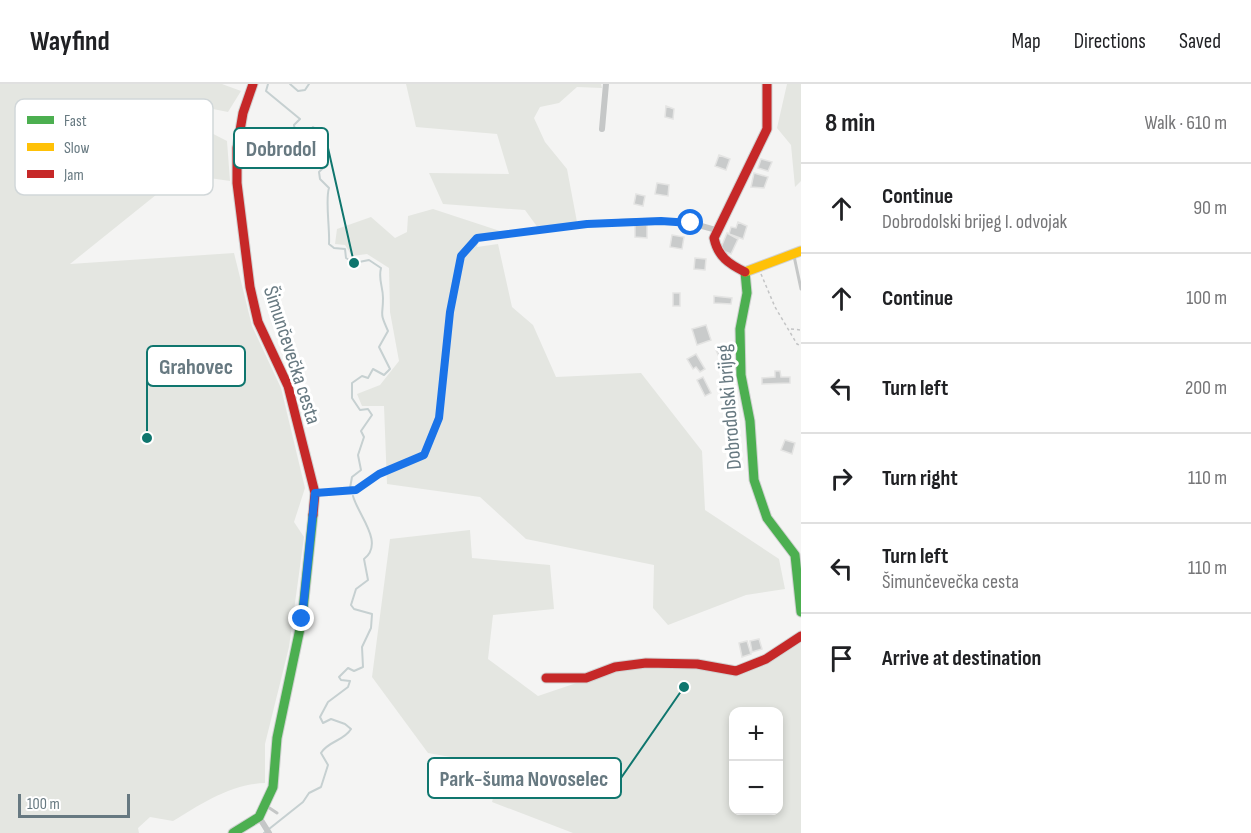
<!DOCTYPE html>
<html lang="en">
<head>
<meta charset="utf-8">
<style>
  :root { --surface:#fff; --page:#f2f2f2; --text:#202124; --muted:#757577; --line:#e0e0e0 }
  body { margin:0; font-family:"Sofia Sans Condensed",sans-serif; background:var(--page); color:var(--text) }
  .controls { position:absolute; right:18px; bottom:18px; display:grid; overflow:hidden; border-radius:12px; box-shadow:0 3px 9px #0003 }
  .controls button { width:54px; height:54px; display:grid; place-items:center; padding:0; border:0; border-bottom:2px solid var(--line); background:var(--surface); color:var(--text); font:30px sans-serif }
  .scale { position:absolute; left:18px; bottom:15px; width:112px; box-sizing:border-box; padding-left:6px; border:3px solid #677981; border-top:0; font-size:16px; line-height:21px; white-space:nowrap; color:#677981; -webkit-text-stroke:4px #fff; paint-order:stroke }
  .stop { position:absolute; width:18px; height:18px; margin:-14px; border:4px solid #1a73e8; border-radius:50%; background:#fff }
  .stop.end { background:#1a73e8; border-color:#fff; box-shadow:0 2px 6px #0008 }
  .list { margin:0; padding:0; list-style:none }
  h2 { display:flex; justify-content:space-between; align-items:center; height:78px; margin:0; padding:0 24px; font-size:26px }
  h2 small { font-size:20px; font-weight:400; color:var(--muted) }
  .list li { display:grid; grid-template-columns:39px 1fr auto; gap:18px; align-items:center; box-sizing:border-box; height:90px; padding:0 24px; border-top:2px solid var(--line) }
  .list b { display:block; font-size:22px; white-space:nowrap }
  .list p { margin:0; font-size:20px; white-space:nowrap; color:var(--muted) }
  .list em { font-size:20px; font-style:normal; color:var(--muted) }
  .icon { flex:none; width:33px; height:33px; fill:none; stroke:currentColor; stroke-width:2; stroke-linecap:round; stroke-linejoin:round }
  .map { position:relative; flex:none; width:801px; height:749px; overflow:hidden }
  header { display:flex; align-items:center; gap:36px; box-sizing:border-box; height:84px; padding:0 30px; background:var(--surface); border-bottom:2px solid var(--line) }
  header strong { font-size:28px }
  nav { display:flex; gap:33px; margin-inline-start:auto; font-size:21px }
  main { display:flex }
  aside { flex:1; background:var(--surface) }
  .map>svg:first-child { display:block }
</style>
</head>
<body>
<header>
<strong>Wayfind</strong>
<nav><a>Map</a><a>Directions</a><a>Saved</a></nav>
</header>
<main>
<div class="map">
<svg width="801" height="749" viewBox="0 0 801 749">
  <rect width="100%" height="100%" fill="#f4f4f3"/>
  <path fill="#e4e6e1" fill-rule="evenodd" d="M0 0H222L241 7 228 28 193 21 180 33 227 57 230 97 182 90 70 180 234 169 252 242 281 304 305 404 294 438 304 453 289 563 265 660V699C230 700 201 720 173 737L150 733 138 744 139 749H0Z
    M406 0H601L602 4 577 3 559 19 540 23 534 34 545 58 567 85 577 138 541 148 525 126 443 120 429 89 509 90 497 50 416 43Z
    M787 0H801V97L795 103 791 61 777 44Z
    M433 125 503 148 479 154 477 163 498 160 512 223 533 241 556 293 641 289 702 367 705 426 779 475 785 505 746 511 668 541 653 524 654 481 526 455 480 413 387 400 384 322H362L357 310 380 301 399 277 390 228 389 184 367 170 352 172 345 161 335 160 337 145 371 133 395 154 407 148 408 132Z
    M470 446 472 474 550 481 554 525 493 531 488 575 538 612 615 586 685 581 729 590 759 584 801 553V749H573L492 718 502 682 428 669 372 593 390 455ZM734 628H778V726H734Z"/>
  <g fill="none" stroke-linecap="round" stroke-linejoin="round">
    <path stroke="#c6d0d1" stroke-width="2" d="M268 0 266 7 300 35 294 41 296 52 301 54 313 43 324 50 319 62 324 83 319 88 320 95 329 104C325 116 330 144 329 160L334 164 345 165 346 174 354 179 369 176 381 184C378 196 383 202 383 214 383 233 379 227 388 247L379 263 390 285 384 291 373 285 368 294 362 292 352 299V314L360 326 368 325 372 331 361 347 364 353 358 371 361 386 352 393 350 404
      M290 0 298 7 305 6 309 0
      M264 749 303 718 309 709 321 703 328 681 321 669C328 657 344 657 351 645L345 640 331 635 323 639 320 633 328 618 348 603 350 597 341 596 339 593 348 584 354 587 363 583 362 563 371 544 372 530 354 525 351 521 356 505 368 496 364 475C385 459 358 431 353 412"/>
  </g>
  <path fill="#c9cbcb" stroke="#e4e4e3" stroke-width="1.5" d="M666 22 674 25 673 35 665 33Z
    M719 71 730 75 726 86 715 82Z
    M761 75 772 78 768 87 758 84Z
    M754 89 768 93 764 104 751 103Z
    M657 99 669 101 668 112 655 110Z
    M636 110 645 112 643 122 634 120Z
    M738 138 747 142 743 155 729 150 731 143 736 144Z
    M635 141H647V154L635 153Z
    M727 149 738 155 731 170 720 166Z
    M672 151 684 153 682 165 670 163Z
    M695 174 706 175 705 186 694 185Z
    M673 209H680V222H673Z
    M714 212 732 214 731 220 714 219Z
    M706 241 711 256 697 261 692 245Z
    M726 260 732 272 721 277 715 264Z
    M696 270 705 285 700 288 696 283 693 285 687 275Z
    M775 287H780L781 293H790V299L762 300V294L775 293Z
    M703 293 711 309 705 312 697 296Z
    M730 294 733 304 720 307 718 298Z
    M785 356 795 359 792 370 781 366Z
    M759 555 762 565 752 568 750 557Z
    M747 557 751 570 742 573 739 559Z"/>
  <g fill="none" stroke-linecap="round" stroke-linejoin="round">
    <g stroke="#d0d1d1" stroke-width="11">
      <path id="fast" d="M745 188 747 209 740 245 741 291 750 337 754 396 767 434 795 471 801 528
        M233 749 259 733 273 703 277 654 302 535 313 431"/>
    </g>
    <g stroke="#d0d1d1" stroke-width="11">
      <path id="slow" d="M745 188 801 167"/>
    </g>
    <g stroke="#d0d1d1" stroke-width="11">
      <path id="jam" d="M253 0 243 29 237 64V99L250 203 258 238 288 302 315 409 313 431
        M745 188C729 180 718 173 714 154L767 45V0
        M546 594H586L615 583 646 579 697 580 736 587 766 575 801 552"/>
    </g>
    <path stroke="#c3c4c5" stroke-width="1.5" stroke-dasharray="3 3" stroke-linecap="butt" d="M761 190 775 223 797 260 801 262
      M791 245 801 246
      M325 408 356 406 379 390 424 371 439 334 450 228 461 172 477 154 582 140"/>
    <path stroke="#c5c7c7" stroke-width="3" d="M794 172 801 205
      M268 723 277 729"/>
    <path stroke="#c5c7c7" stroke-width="6" d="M602 45 606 0
      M587 140C630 137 675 132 716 146
      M259 733 269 749"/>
    <use href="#fast" stroke="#4caf50" stroke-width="9"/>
    <use href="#slow" stroke="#ffc107" stroke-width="9"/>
    <use href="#jam" stroke="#c62828" stroke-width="9"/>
  </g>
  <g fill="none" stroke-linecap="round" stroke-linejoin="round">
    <path stroke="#1a73e8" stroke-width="8" d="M302 535 315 409 356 406 379 390 424 371 439 334 450 228 461 172 477 154 587 140 661 137 691 139"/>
  </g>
  <g text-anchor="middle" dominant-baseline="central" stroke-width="6" stroke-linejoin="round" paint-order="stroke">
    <g font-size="21" fill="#677981" stroke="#fff">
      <text transform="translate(292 271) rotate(72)">Šimunčevečka cesta</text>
      <text transform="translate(729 323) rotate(-95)">Dobrodolski brijeg</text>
    </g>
  </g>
  <rect x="15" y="15" width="198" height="96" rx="9" fill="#fff" stroke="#d1d7d9" stroke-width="1.5"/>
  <rect x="27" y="32" width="27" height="8" fill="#4caf50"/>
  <rect x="27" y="59" width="27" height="8" fill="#ffc107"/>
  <rect x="27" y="86" width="27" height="8" fill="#c62828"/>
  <g font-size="16" fill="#677981">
    <text x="64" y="42">Fast</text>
    <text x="64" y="69">Slow</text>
    <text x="64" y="96">Jam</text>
  </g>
  <path fill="none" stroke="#0f766e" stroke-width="2" d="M354 179L328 64M147 354L147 282M684 603L621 694"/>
  <g fill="#0f766e" stroke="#fff" stroke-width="2">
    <circle cx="354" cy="179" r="6"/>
    <circle cx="147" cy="354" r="6"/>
    <circle cx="684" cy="603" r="6"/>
  </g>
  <g fill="#fff" stroke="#0f766e" stroke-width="2">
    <rect x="234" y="44" width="94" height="40" rx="6"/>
    <rect x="147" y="262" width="98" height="40" rx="6"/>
    <rect x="428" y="674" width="193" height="40" rx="6"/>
  </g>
  <g font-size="22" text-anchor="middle" font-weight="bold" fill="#677981">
    <text x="281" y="72">Dobrodol</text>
    <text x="196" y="290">Grahovec</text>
    <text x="524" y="702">Park-šuma Novoselec</text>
  </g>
</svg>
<div class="controls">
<button>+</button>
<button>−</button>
</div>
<div class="scale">100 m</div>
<div class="stop" style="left:691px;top:139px"></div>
<div class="stop end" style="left:302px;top:535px"></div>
</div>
<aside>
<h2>8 min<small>Walk · 610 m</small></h2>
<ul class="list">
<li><svg class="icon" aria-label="ahead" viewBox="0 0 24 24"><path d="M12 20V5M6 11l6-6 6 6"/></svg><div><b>Continue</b><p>Dobrodolski brijeg I. odvojak</p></div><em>90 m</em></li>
<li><svg class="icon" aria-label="ahead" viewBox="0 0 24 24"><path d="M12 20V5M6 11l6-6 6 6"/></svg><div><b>Continue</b></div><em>100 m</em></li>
<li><svg class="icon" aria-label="left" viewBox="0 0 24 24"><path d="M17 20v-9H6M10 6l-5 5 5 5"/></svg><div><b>Turn left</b></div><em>200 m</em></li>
<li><svg class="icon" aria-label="right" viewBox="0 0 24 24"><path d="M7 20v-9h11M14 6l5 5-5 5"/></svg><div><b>Turn right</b></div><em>110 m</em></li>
<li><svg class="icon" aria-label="left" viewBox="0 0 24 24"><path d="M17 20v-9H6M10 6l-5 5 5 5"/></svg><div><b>Turn left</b><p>Šimunčevečka cesta</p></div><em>110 m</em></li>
<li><svg class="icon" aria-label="arrive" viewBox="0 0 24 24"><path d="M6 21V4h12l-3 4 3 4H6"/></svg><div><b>Arrive at destination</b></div></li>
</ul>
</aside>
</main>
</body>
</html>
